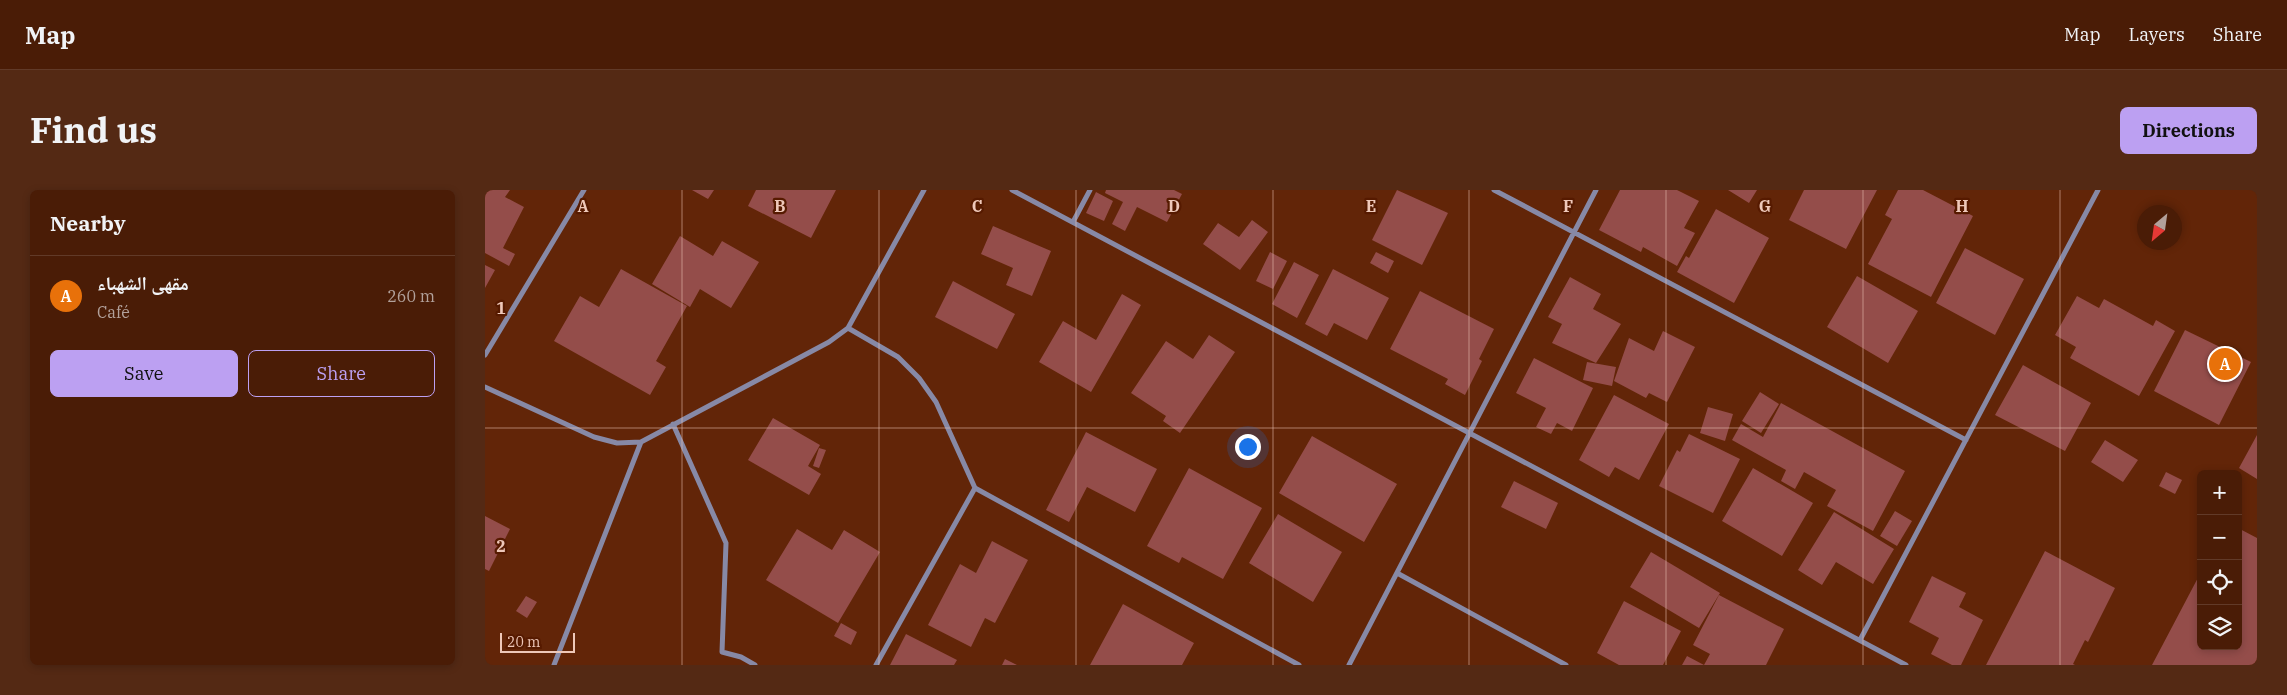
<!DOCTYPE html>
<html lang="en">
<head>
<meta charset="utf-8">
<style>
  :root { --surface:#4a1c06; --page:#542914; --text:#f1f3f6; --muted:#b2a19b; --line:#613a28; --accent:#bca0f2 }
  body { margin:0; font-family:"IBM Plex Serif","Noto Naskh Arabic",serif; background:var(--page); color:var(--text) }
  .controls { position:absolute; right:15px; bottom:15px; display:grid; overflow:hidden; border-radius:8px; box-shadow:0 2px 8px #0003 }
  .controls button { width:45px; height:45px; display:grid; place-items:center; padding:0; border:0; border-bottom:1px solid var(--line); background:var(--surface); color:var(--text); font:25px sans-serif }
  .compass { position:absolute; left:1652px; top:15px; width:45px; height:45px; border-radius:50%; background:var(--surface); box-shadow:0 2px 8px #0003; rotate:209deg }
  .scale { position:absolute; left:15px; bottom:12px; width:75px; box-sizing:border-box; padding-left:5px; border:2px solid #eec8b9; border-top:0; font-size:14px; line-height:18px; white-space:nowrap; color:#eec8b9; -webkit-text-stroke:4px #561a00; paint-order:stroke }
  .you { position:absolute; left:762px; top:256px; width:18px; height:18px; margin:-12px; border:4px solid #fff; border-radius:50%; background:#1a73e8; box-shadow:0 0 0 8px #1a73e833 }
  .badge { display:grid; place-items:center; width:32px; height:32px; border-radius:50%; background:var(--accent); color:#fff; font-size:16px; font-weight:700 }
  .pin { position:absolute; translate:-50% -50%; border:2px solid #fff; box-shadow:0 1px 5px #0006 }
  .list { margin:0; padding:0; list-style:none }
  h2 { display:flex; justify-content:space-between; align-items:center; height:65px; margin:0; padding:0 20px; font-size:21px }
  h2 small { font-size:16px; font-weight:400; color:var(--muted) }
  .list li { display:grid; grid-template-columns:32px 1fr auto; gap:15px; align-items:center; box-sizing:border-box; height:80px; padding:0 20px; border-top:1px solid var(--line) }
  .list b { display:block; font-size:19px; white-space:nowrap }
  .list p { margin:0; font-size:16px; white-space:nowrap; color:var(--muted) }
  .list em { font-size:16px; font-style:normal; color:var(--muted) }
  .actions { display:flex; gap:10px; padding:15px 20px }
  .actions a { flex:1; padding:11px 0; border:1px solid var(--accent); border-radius:8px; text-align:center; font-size:18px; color:var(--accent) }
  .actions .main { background:var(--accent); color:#111 }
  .icon { flex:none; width:28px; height:28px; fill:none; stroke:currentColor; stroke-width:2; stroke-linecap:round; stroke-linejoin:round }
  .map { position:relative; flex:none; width:1772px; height:475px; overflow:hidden; border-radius:8px }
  header { display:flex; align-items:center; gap:30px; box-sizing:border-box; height:70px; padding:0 25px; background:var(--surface); border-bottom:1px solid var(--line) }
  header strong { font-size:24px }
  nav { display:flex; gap:28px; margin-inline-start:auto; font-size:18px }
  .intro { display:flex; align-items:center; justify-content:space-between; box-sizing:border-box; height:120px; padding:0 30px }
  h1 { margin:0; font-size:35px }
  .button { padding:12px 22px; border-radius:8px; background:var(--accent); color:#111; font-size:18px; font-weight:700 }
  main { display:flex; gap:30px; padding:0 30px }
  aside { flex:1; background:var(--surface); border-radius:8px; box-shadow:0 2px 8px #0003 }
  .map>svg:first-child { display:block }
</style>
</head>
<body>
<header>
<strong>Map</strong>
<nav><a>Map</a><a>Layers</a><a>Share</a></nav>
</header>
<div class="intro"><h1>Find us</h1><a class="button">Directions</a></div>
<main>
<aside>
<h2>Nearby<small></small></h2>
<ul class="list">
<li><span class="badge" style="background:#e8710a">A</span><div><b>مقهى الشهباء</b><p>Café</p></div><em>260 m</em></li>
</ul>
<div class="actions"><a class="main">Save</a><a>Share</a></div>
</aside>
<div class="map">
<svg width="1772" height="475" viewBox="0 0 1772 475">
  <rect width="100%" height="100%" fill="#622508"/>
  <path fill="#944d4a" d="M0 0H25L20 7 39 17 18 58 30 64 24 76 0 63Z
    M207 0H229L223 9Z
    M271 0H351L326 48 263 16Z
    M621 0H689L697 4 682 32 652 17 640 41 627 34 638 12 620 3Z
    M912 0 963 23 937 75 887 50Z
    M1135 0H1192L1214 11 1199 38 1210 43 1192 76 1158 57 1156 62 1114 40Z
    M1243 0H1272L1264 13Z
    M1319 0H1392L1361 59 1304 30Z
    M1413 0H1438L1488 26 1446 107 1383 74 1407 29 1400 25Z
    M611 2 628 11 619 31 601 23Z
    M1231 19 1284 48 1249 113 1192 82 1201 66 1204 68Z
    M767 30 783 42 755 80 718 54 733 33 754 47Z
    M508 36 566 61 547 106 521 95 528 78 496 64Z
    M195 46 228 66 237 51 274 72 246 118 215 99 205 117 167 94Z
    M1480 58 1539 89 1510 145 1451 113Z
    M785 62 802 71 788 99 771 91Z
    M891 62 909 71 903 83 885 73Z
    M809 72 834 85 812 128 787 114Z
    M0 75 10 80 0 98Z
    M136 79 202 116 171 171 181 177 165 205 69 151 95 106 114 117Z
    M848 79 904 108 882 150 849 133 842 146 820 134Z
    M1372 86 1433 121 1403 173 1342 137Z
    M1085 87 1116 104 1108 119 1136 134 1111 173 1067 153 1077 134 1063 127Z
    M468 91 530 124 512 159 450 127Z
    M935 101 1009 139 994 169 997 171 980 205 960 194 963 189 905 159Z
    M637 104 656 115 606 202 554 172 578 131 611 150Z
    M1592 106 1614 118 1619 109 1668 136 1671 130 1690 141 1654 206 1585 168 1591 157 1570 145Z
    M1700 140 1766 172 1734 235 1669 201Z
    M1178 141 1210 157 1182 212 1164 203 1161 208 1129 191 1144 148 1169 161Z
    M724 145 750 162 695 243 678 231 681 226 646 203 681 151 708 169Z
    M1049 168 1108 198 1087 241 1072 233 1066 244 1051 237 1061 218 1031 203Z
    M1102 172 1131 177 1127 196 1098 190Z
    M1538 175 1606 213 1580 261 1510 225Z
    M1275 202 1294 214 1276 243 1257 231Z
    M1129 205 1184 234 1154 290 1130 277 1124 287 1094 270Z
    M1296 213 1420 281 1388 341 1342 316 1351 300 1319 282 1310 299 1296 291 1301 280 1247 250 1256 234 1278 247Z
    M1223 217 1248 224 1240 251 1215 243Z
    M288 228 335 255 323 276 336 284 324 305 263 270Z
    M601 242 672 279 650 322 602 297 584 332 561 320Z
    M1204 244 1255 269 1228 323 1174 296 1192 260 1195 262Z
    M1772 245V289L1754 278Z
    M827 246 912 294 879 352 794 303Z
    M1620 250 1653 270 1638 292 1606 272Z
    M334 258 341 260 334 278 328 276Z
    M704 278 777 318 738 389 697 367 694 373 662 356Z
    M1268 278 1328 313 1297 366 1237 331Z
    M1681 282 1697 290 1690 304 1674 296Z
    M1029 291 1073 313 1061 339 1016 317Z
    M1410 321 1427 331 1412 356 1395 346Z
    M1349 322 1409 359 1388 394 1351 372 1337 395 1313 380Z
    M793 324 857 362 828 412 764 373Z
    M0 326 25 339 4 381 0 379Z
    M1753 338 1772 348V475H1667L1716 382V456H1753Z
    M312 339 347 360 359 340 395 362 353 433 281 390Z
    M507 351 543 370 510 433 500 428 486 457 443 435 475 374 491 383Z
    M1560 361 1630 398 1603 452 1600 450 1588 474 1590 475H1501Z
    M1166 362 1235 403 1214 438 1145 397Z
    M1447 386 1481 403 1474 417 1498 430 1476 475H1467L1446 464 1454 448 1424 432Z
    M1234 405 1299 439 1281 475H1197L1202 466 1219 475 1225 464 1208 455Z
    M41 406 52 412 42 428 31 421Z
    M1139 411 1196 441 1178 475H1134L1112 463Z
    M638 414 709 453 697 475H605Z
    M356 433 372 442 366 455 349 446Z
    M421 444 472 470 469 475H405Z
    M520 469 532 475H517Z"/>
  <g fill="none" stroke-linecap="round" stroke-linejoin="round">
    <path stroke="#8789a6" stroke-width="5" d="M527 0 1421 475
      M1009 0 1481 250
      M588 32 605 0
      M363 138 413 167 434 188 451 212 490 298 814 475
      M0 165 99 0
      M0 197 109 247 132 253 156 252 344 152 363 138 439 0
      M188 234 241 353 237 462 256 467 270 475
      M912 383 1081 475
      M1375 450 1613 0
      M69 475 156 252
      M391 475 490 298
      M864 475 1111 0"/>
  </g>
  <path fill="none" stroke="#eec8b9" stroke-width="1" stroke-opacity="0.55" d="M197 0V475M394 0V475M591 0V475M788 0V475M984 0V475M1181 0V475M1378 0V475M1575 0V475M0 238H1772"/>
  <g font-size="16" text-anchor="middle" font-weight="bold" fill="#eec8b9" stroke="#561a00" stroke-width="4.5" stroke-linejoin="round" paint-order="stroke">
    <text x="98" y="22">A</text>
    <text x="295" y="22">B</text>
    <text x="492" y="22">C</text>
    <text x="689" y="22">D</text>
    <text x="886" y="22">E</text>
    <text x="1083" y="22">F</text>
    <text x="1280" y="22">G</text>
    <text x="1477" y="22">H</text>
    <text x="16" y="124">1</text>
    <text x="16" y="362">2</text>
  </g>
</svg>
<div class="controls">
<button>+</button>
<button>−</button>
<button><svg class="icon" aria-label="locate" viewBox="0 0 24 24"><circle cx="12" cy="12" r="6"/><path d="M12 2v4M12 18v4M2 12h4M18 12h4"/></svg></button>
<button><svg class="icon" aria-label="layers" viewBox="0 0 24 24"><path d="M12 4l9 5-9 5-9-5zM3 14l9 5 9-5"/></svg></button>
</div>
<svg class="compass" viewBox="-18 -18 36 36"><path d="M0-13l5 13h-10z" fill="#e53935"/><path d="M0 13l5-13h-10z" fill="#b2a19b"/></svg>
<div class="scale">20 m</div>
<div class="you"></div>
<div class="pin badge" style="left:1740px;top:174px;background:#e8710a">A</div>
</div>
</main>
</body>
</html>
